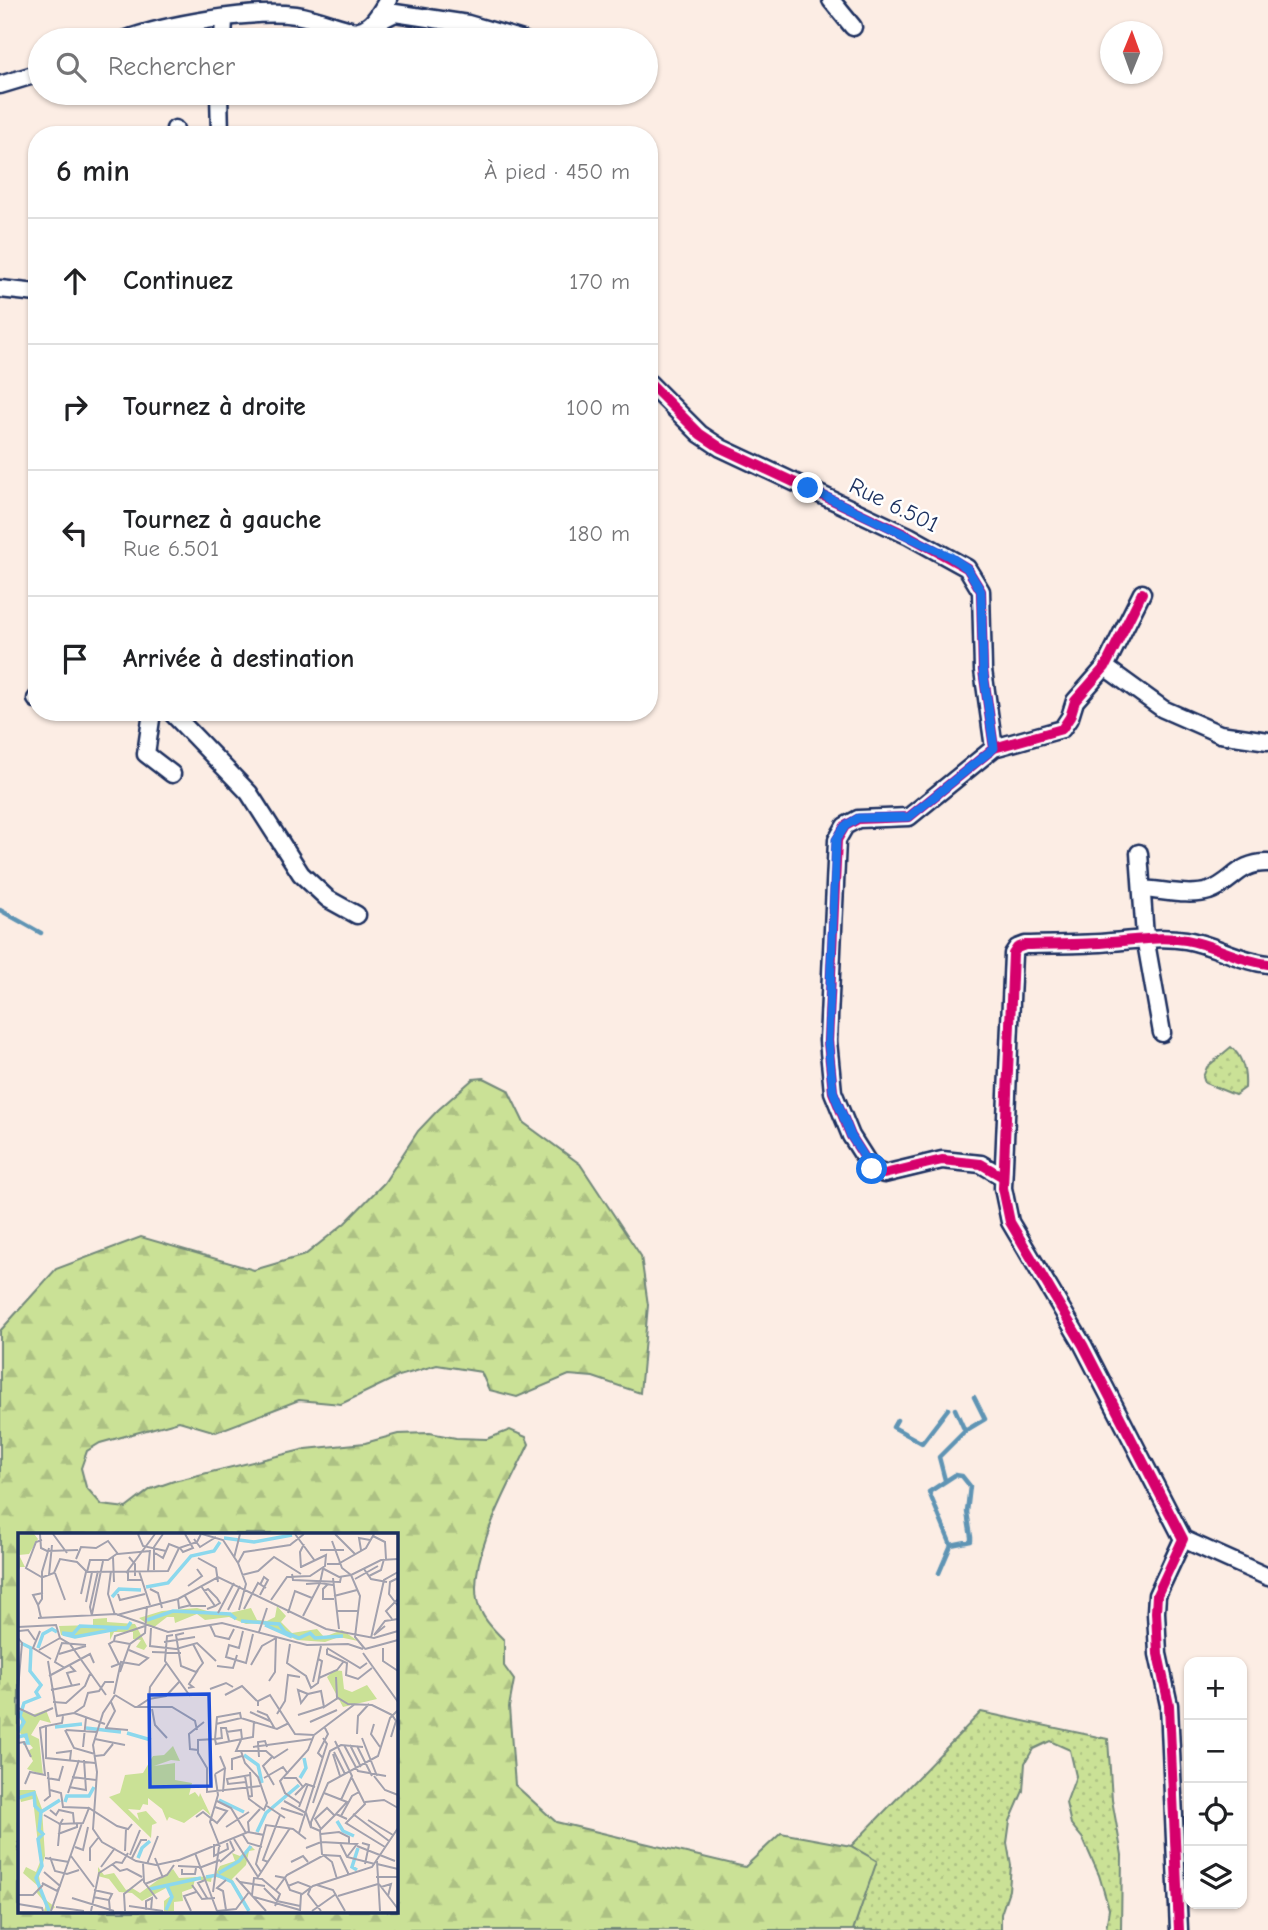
<!DOCTYPE html>
<html lang="fr">
<head>
<meta charset="utf-8">
<style>
  :root { --surface:#fff; --page:#f2f2f2; --text:#202124; --muted:#757577; --line:#e0e0e0 }
  body { margin:0; font-family:"Comic Neue",sans-serif; background:var(--page); color:var(--text) }
  .controls { position:absolute; right:21px; bottom:21px; display:grid; overflow:hidden; border-radius:14px; box-shadow:0 2px 5px #0004 }
  .controls button { width:63px; height:63px; display:grid; place-items:center; padding:0; border:0; border-bottom:2px solid var(--line); background:var(--surface); color:var(--text); font:35px sans-serif }
  .compass { position:absolute; left:1100px; top:21px; width:63px; height:63px; border-radius:50%; background:var(--surface); box-shadow:0 2px 5px #0004; rotate:1deg }
  .stop { position:absolute; width:21px; height:21px; margin:-16px; border:5px solid #1a73e8; border-radius:50%; background:#fff }
  .stop.end { background:#1a73e8; border-color:#fff; box-shadow:0 2px 7px #0008 }
  .list { margin:0; padding:0; list-style:none }
  h2 { display:flex; justify-content:space-between; align-items:center; height:91px; margin:0; padding:0 28px; font-size:30px }
  h2 small { font-size:23px; font-weight:400; color:var(--muted) }
  .list li { display:grid; grid-template-columns:46px 1fr auto; gap:21px; align-items:center; box-sizing:border-box; height:126px; padding:0 28px; border-top:2px solid var(--line) }
  .list b { display:block; font-size:26px; white-space:nowrap }
  .list p { margin:0; font-size:23px; white-space:nowrap; color:var(--muted) }
  .list em { font-size:23px; font-style:normal; color:var(--muted) }
  .icon { flex:none; width:38px; height:38px; fill:none; stroke:currentColor; stroke-width:2; stroke-linecap:round; stroke-linejoin:round }
  .map { position:relative; flex:none; width:1268px; height:1930px; overflow:hidden }
  .search { position:absolute; background:var(--surface); box-shadow:0 2px 5px #0004; left:28px; top:28px; width:630px; height:77px; display:flex; align-items:center; gap:18px; box-sizing:border-box; padding:0 24px; border-radius:38px; color:var(--muted); font-size:26px }
  .panel { position:absolute; background:var(--surface); box-shadow:0 2px 5px #0004; left:28px; top:126px; width:630px; height:595px; border-radius:28px }
  .map>svg:first-child { display:block }
</style>
</head>
<body>
<div class="map">
<svg width="1268" height="1930" viewBox="0 0 1268 1930">
  <defs>
    <pattern id="grass-dots" width="8" height="8" patternUnits="userSpaceOnUse" patternTransform="scale(1.75)"><rect width="8" height="8" fill="#cae196"/><path d="M2 2h.1M6 6h.1" fill="none" stroke="#adc184" stroke-width="1.8" stroke-linecap="round"/></pattern>
    <pattern id="forest-firs" width="22" height="20" patternUnits="userSpaceOnUse" patternTransform="scale(1.75)"><rect width="22" height="20" fill="#cae196"/><path d="M5 1l3.5 6h-7zM16 11l3.5 6h-7z" fill="#adc184"/></pattern>
  </defs>
  <rect width="100%" height="100%" fill="#fcede4"/>
  <filter id="ink" filterUnits="userSpaceOnUse"><feTurbulence type="fractalNoise" baseFrequency=".0143" numOctaves="2"/><feDisplacementMap in="SourceGraphic" scale="14" xChannelSelector="R" yChannelSelector="G"/><feConvolveMatrix kernelMatrix="1 2 1 2 8 2 1 2 1" color-interpolation-filters="sRGB"/></filter>
  <g filter="url(#ink)">
    <path fill="url(#grass-dots)" stroke="#72887a" stroke-width="2" d="M1231 1047C1243 1057 1246 1072 1245 1088L1235 1095 1205 1083 1203 1077 1207 1067Z
      M981 1712 1108 1739 1112 1800 1122 1855 1121 1930H1106L1109 1909 1099 1875 1083 1839 1071 1824 1066 1803 1076 1776 1070 1750 1050 1741 1033 1749 1025 1763 1023 1791 1010 1821 1007 1843 1011 1865 1009 1890 1001 1914V1930H853L876 1861 851 1846Z"/>
    <path fill="url(#forest-firs)" stroke="#72887a" stroke-width="2" fill-rule="evenodd" d="M484 1078 508 1090 524 1123 580 1164 641 1256 648 1305 640 1393 593 1377 569 1375 517 1397 489 1390 481 1372 437 1365 399 1376 341 1404 299 1400 216 1432 179 1421 100 1443 87 1451 81 1468 86 1487 102 1505 126 1508 151 1489 174 1481 306 1449 365 1443 398 1434 430 1433 456 1438 487 1439 510 1430 526 1437 529 1444C510 1485 469 1554 477 1600 480 1616 493 1629 504 1640V1666L514 1680 509 1707 515 1785 556 1822 745 1867 781 1833 851 1846 877 1861 853 1930H0V1331L56 1269 141 1237 254 1270 305 1255 345 1223 384 1183 418 1131 438 1110 473 1079ZM19 1534H396V1911H19Z"/>
    <g fill="none" stroke-linecap="round" stroke-linejoin="round">
      <path stroke="#5f94b4" stroke-width="4.5" d="M0 910 41 933
        M955 1409 965 1431
        M897 1420 893 1427 922 1443 948 1409
        M945 1480 939 1457 965 1431 985 1419 974 1397
        M939 1573 951 1545 971 1541V1537L967 1512 970 1486 962 1476 955 1475 929 1492 951 1545"/>
      <g stroke="#1b2f5e" stroke-width="21">
        <path id="minor" d="M831 0 853 27
          M373 24 395 13 468 24 523 40
          M124 40C165 25 252 9 296 15 315 18 334 26 354 31 373 29 378 15 388 0
          M223 40 224 19
          M0 85 40 73
          M219 93 220 135
          M175 129 176 135
          M0 289 37 293
          M649 383 700 434 721 448 909 536 967 568 981 591 983 670 994 748
          M1105 667 1163 709 1220 734 1268 741
          M36 699 37 698
          M152 712 146 754 172 774
          M171 712 249 793 301 874 328 899 357 915
          M1139 853 1145 937 1162 1033
          M1142 889C1162 890 1189 897 1209 891 1233 883 1238 862 1268 863
          M1003 1177 981 1164 942 1160 884 1174 872 1169 851 1136 833 1092 828 1041 837 840 845 826 858 819 909 817 994 748 1062 729 1070 717 1075 701 1105 667 1142 593
          M1183 1539 1268 1577
          M1179 1930 1169 1705 1158 1654 1156 1612 1157 1595 1183 1539 1083 1345 1010 1222 1003 1188 1013 954 1017 948 1025 945C1054 944 1083 945 1111 942 1137 940 1160 936 1186 940 1215 945 1239 961 1268 964"/>
      </g>
      <use href="#minor" stroke="#fff" stroke-width="16"/>
      <g stroke="#fff" stroke-width="15">
        <path id="cycleway" d="M649 383 700 434 721 448 909 536 967 568 981 591 983 670 994 748
          M1003 1177 981 1164 942 1160 884 1174 872 1169 851 1136 833 1092 828 1041 837 840 845 826 858 819 909 817 994 748 1062 729 1070 717 1075 701 1105 667 1142 593
          M1179 1930 1169 1705 1158 1654 1156 1612 1157 1595 1183 1539 1083 1345 1010 1222 1003 1188 1013 954 1017 948 1025 945C1054 944 1083 945 1111 942 1137 940 1160 936 1186 940 1215 945 1239 961 1268 964"/>
      </g>
      <use href="#cycleway" stroke="#d6006c" stroke-width="10"/>
    </g>
  </g>
  <g fill="none" stroke-linecap="round" stroke-linejoin="round" filter="url(#ink)">
    <path stroke="#1a73e8" stroke-width="9" d="M808 488 949 556 967 568 981 591 983 670 994 748 909 817 858 818 845 826 836 840 828 1041 833 1091 851 1136 872 1169"/>
  </g>
  <g text-anchor="middle" dominant-baseline="central" stroke-width="5" stroke-linejoin="round" paint-order="stroke">
    <g font-size="23" fill="#1b2f5e" stroke="#fff">
      <text transform="translate(894 505) rotate(26)">Rue 6.501</text>
    </g>
  </g>
  <g transform="translate(18 1533)">
    <rect width="380" height="380" fill="#fcede4"/>
    <path d="M316 137 324 138 326 156 334 159 349 152 359 166 325 174 309 144Z" fill="#cae196"/>
    <path d="M16 1 20 6 11 21 1 22 7 34H2L0 41V2ZM4 177 14 182 28 177 33 190 22 187 13 202 21 206 25 242 9 236 15 228 10 218 15 215 2 200ZM155 213 162 228 153 227 136 233 157 230V247L174 250 171 262 177 259 181 264 182 260 193 283 185 276 166 290 151 284 149 288 144 276 130 265V272L125 271 122 277 110 276 121 287 119 280 128 278 139 290 134 292 133 305 91 264 102 260 107 242 125 240 135 223 146 222Z" fill="#cae196"/>
    <path d="M259 73 268 83 263 89 274 100 299 96 306 104 324 97 340 108 321 104 307 109 279 107 243 90 228 91 211 84 187 87 179 81 157 90 156 84H149L135 95 121 85 144 78 179 75 203 82 233 75 239 87 249 88 257 84ZM89 85V89L117 91 129 113 126 117 118 114 123 107 115 106V99H96L92 107V96L58 105 43 102 41 93 75 92V86ZM0 257H17L24 276 27 323 21 343 24 364 37 374 33 378H26L28 371 19 360 20 353 5 340 8 334 18 339 22 329 15 266 3 269ZM233 313 237 317 231 318 228 332 214 346 228 370 213 348 194 343 193 349 177 346 175 355 164 359 165 368 156 369V378H146V368L154 362 150 354 124 368 114 360 101 359 91 346 80 343V334L86 342 96 340 108 357 114 355 122 360 155 336 161 345 196 343 202 333 217 328 214 320 222 323Z" fill="#cae196"/>
    <path fill="none" stroke="#8cd8ed" stroke-width="3.5" d="M206 5 236 9 274 2M128 54 150 50 173 23 196 18 202 9M94 64 101 56 123 57M129 87 155 78 212 81 218 86M223 88 261 91 267 99 281 105 292 100 297 105 325 103M247 92 274 104M44 100 55 101 62 93 109 95 113 89M45 101 57 104 99 96M20 115 25 101 34 96 39 99M37 194 64 191M68 195 103 199M0 199 6 189 2 183 6 170 21 164 18 159 23 152 12 138 13 115 3 110M109 200 133 207M0 204 8 202 10 210H5M226 222 240 232 244 250M282 245 288 235 286 225M0 265 16 260 17 273 23 279 21 297 25 301 20 306 24 333 18 345 31 378M201 267 226 279M47 269 49 263H71L76 254M23 279 42 267M319 288 325 298 336 303M239 299 248 280 281 252M120 325 124 315 132 308M339 337 334 334 340 315M201 340 221 328 233 313M188 344 199 342 214 349 231 378M132 356 183 345M148 377 154 364 149 353"/>
    <path fill="none" stroke="#a2a1ae" stroke-width="2" d="M22 1 23 15 29 18 60 17M35 1 49 20M120 1 125 13 148 18M184 1 205 7 220 30 228 51 221 77M277 1 297 28M317 1 337 21M355 3 367 9 368 26M176 6 182 14 198 4M24 7 18 9 8 35 25 45M314 8 324 35 333 42M162 15 165 19 175 15 167 1M302 17H326M343 17 341 5 352 7M137 20 145 25 151 11 161 15M95 24 96 49M111 24 117 31V43M180 25 198 35 200 49M216 25 222 1M58 26 63 14 78 15 90 8 100 21 132 18M220 30 226 19 272 12 286 1M309 31H320L348 15 356 1M283 35 282 19 286 11M304 35 321 44 333 42M346 36 353 46 369 49M136 37V14L145 1M93 38 90 61 97 82M110 38V47H123M121 38 132 72M130 38 132 17M69 39 72 27H90L100 20M37 40 47 67M108 40 137 1M274 41 275 47 322 49 323 44M31 42 34 12M224 42 240 38 256 24 283 41M351 43 363 37 366 26M25 44 36 40 42 26 59 29 69 39 150 38 161 15 179 9 183 1M315 45 321 96M380 45 372 49 371 61 380 73M337 46 360 33M288 51 302 50 305 36M310 51 305 56V66H316M242 52 246 44 250 47 242 62M170 53 184 43 179 36M183 53 197 73 189 76M132 56 140 60 144 75M186 58 190 56 199 65 202 70 197 73M63 61 68 39M100 61 102 67 127 61M167 63 173 73H188M316 63 339 57M160 66 161 75 173 72M253 67 269 44 292 43 307 33 308 22 283 34M68 69 74 39M20 72 15 62 25 60M226 76 240 50 248 55M210 77 222 53M318 78H340M200 80 216 50M270 80 277 58 294 65M74 81 85 28M99 82 160 66 200 44 308 96 356 105 380 98M74 83 72 74 80 38M285 83 302 50 315 52M20 85 98 81 150 99 204 90 289 112 330 111 345 116M23 85 20 72 24 66V39L31 15M374 86 368 78 380 66M192 92 197 103 211 106 216 96M367 93 356 102 367 88 380 86M0 94 38 92 42 105 52 111 88 162M133 95 132 113 158 116 179 110 198 128M1 98 10 97 17 107M22 98 15 115 33 126M225 98 221 115 211 112 208 124 228 130 235 101M241 99 249 75M166 100 158 102 163 133 178 139 185 130 175 111M155 102 149 103 147 128 172 163M0 105 4 110 0 156M353 105 366 47 380 39M96 108 97 103 127 93M146 109 177 104M272 111 269 130 288 143 293 155 300 150 304 128 300 126M309 115 342 135 349 130M365 115V128L380 138M309 116V121L329 130 328 142 340 146 354 135M347 116 337 104 342 63 333 42 363 27 380 26M347 116 380 107M21 117 42 105M134 119 163 120M345 120 380 169M41 121 68 113M30 128 39 183 56 180 66 173 70 160 81 158 87 149H96M233 132 244 113 258 105M52 133 57 138 49 140 54 153M199 133 215 135 219 122M93 134 101 131 91 111 96 108 112 111M47 135 37 129 44 110 68 112M102 139 112 111 127 100 129 73M31 143 72 121 76 130M318 144 319 165M301 145 319 137 326 128M251 148 257 139 258 104M295 149 303 113M170 155 175 154 171 151 180 137M192 156 208 150 215 154M33 157 62 151M96 161 103 129 121 132 130 125 111 117M290 161 280 157 283 170 290 161 303 158 306 174 320 165 330 171 354 172 374 182M97 162 85 180 75 212 79 239 75 296 84 309 118 328 138 332 161 327M97 162 117 174H154L177 188 179 197M207 162 224 153 239 168M131 166 148 163 161 149M35 169 48 170 67 153 72 141M240 173V168L252 162 277 201 296 202 337 171M119 174 131 166 132 154 148 131M0 175 17 183 35 175M134 176 137 192 149 205M239 178 249 182 257 196M232 179 252 188M56 180 87 191M259 181 267 168 270 142 282 144M280 182 305 174M45 183 44 190 28 193V225L77 230M223 185 222 180 199 184 197 206 180 207V220L189 235V259L242 253M292 189 319 177M198 191 223 185 259 196 271 190M356 191 353 201 362 214M87 195 110 197M88 195 97 178 93 169M47 197 56 215 77 221M48 197 79 199M208 199 223 197 224 206M339 201 340 183 351 171M373 204 378 188 374 182M204 205 197 206 198 211 235 204 236 188M344 205 359 243M77 206 107 212M204 206 203 195H208L211 208M223 207 218 218H248L256 225 270 216M317 208 334 243 323 267M0 210 6 209 13 224M326 212 340 238 368 243M332 212 343 234M339 213 354 243M65 214 68 185M235 214 294 206M180 217 172 216 171 201 186 189M223 218 227 230 240 244 249 270 246 277 231 266 227 243M316 219 327 241M38 220 53 218 52 227M315 221 322 243M77 223 86 222 95 211M255 223 245 233 256 252M241 224 240 209 247 208 249 214M305 225 300 220 310 201 307 195M214 237V226L224 223M197 241 200 262 192 289 202 314M197 241 207 235 202 223M356 243 367 257 380 262M54 244 78 247M29 245 41 247 45 233M246 245 265 234 270 241M266 245H278L285 254M334 245 347 271 328 290 367 314M228 249 210 251 209 246 232 242M7 251 12 239 27 242 22 195 28 193M51 254 68 257 66 227M32 257 43 260 45 274 71 275M205 259 207 235M50 260 61 227M306 260 329 269 318 281M277 262 288 251 297 254M230 264 234 263 232 239M26 268 32 263 30 239M199 268 213 275 228 300M266 268 288 280 293 295M347 269 366 267 380 275M295 270 312 218 323 212 345 214M283 271 267 260 262 248 290 217 296 202M249 273 267 285M281 274 290 251M263 275 285 282M32 277 38 282 41 277 55 280 56 290M335 281 371 308M26 282 42 291 40 313M323 283 334 263 341 259M178 284 185 279 199 290 209 278 197 274M45 286 42 291 65 290 71 275 99 293 110 296 114 291M350 287 375 302M208 294 231 279M303 296 297 286 309 275 316 282M302 297 318 281 329 286M231 299 230 289 242 276M281 300 309 211 305 205M40 301 59 294V290M303 301 321 299 331 304V310M225 302 230 310 244 314M216 306 240 344 272 295M322 310 329 324 357 331M344 310 351 312 347 331M196 311V323L210 316 209 310M339 313 377 328M57 314 65 317 70 294M288 315 303 309 339 311 329 324M107 318 108 296M177 320 199 378M112 322 122 297M53 323 76 354M32 324 37 338 49 341 61 337M27 325 51 329M114 325 123 307H129M137 325 145 345M72 328V315L80 305M159 328 230 299 246 302M359 328 362 378M202 329 216 317 212 308M250 329 245 327 262 282M273 329 285 323 290 329M125 330 126 349 139 366M94 331 102 338 109 336 124 344M129 331 140 303M359 331 380 336M160 333 181 334M83 334 97 315M181 335 202 327M164 336V341H177L178 335M243 339 238 331 248 292 275 296 288 306M257 343 267 345 272 357 284 361M358 344H380M218 345 248 378M319 346 314 329 304 321 302 298 293 294V289L310 250 360 223 372 185 380 177M187 347 180 350 189 365M222 349 247 353M24 350 39 358 42 353 26 339M127 351 149 342 156 332M361 351 380 376M174 352 184 366 197 365M299 352 315 357 327 378M270 353 280 349 293 354 290 361 303 378M363 354 373 351 370 363M246 355 259 368 282 373M76 357 94 361 91 367M258 357 269 342 306 322 322 323 331 342M195 359 201 314M0 362H15L25 352M234 362 236 345 244 346 262 361 257 373M320 363 360 351M75 364 91 367 92 378M236 364 282 377M54 365 96 378M0 371 24 375 25 378M111 373 145 378M38 374 66 378M128 377V368L134 365 133 377M208 377 205 358 199 355 208 347M33 378 64 290M73 378 81 340 98 329 104 330 110 320M107 378 106 361 125 346M173 378 166 363 178 359M199 378 218 376 231 359M282 378 283 362 295 353 354 334 380 295M294 378 318 361"/>
    <path fill="#1d4ed8" fill-opacity="0.15" stroke="#1d4ed8" stroke-width="3.5" d="M191 161 193 253 132 254 131 162Z"/>
    <rect width="380" height="380" fill="none" stroke="#1b2f5e" stroke-width="3.5"/>
  </g>
</svg>
<div class="controls">
<button>+</button>
<button>−</button>
<button><svg class="icon" aria-label="locate" viewBox="0 0 24 24"><circle cx="12" cy="12" r="6"/><path d="M12 2v4M12 18v4M2 12h4M18 12h4"/></svg></button>
<button><svg class="icon" aria-label="layers" viewBox="0 0 24 24"><path d="M12 4l9 5-9 5-9-5zM3 14l9 5 9-5"/></svg></button>
</div>
<svg class="compass" viewBox="-18 -18 36 36"><path d="M0-13l5 13h-10z" fill="#e53935"/><path d="M0 13l5-13h-10z" fill="#757577"/></svg>
<div class="stop" style="left:872px;top:1169px"></div>
<div class="stop end" style="left:808px;top:488px"></div>
<div class="search"><svg class="icon" aria-label="search" viewBox="0 0 24 24"><circle cx="10" cy="10" r="6"/><path d="M15 15l6 6"/></svg>Rechercher</div>
<section class="panel">
<h2>6 min<small>À pied · 450 m</small></h2>
<ul class="list">
<li><svg class="icon" aria-label="ahead" viewBox="0 0 24 24"><path d="M12 20V5M6 11l6-6 6 6"/></svg><div><b>Continuez</b></div><em>170 m</em></li>
<li><svg class="icon" aria-label="right" viewBox="0 0 24 24"><path d="M7 20v-9h11M14 6l5 5-5 5"/></svg><div><b>Tournez à droite</b></div><em>100 m</em></li>
<li><svg class="icon" aria-label="left" viewBox="0 0 24 24"><path d="M17 20v-9H6M10 6l-5 5 5 5"/></svg><div><b>Tournez à gauche</b><p>Rue 6.501</p></div><em>180 m</em></li>
<li><svg class="icon" aria-label="arrive" viewBox="0 0 24 24"><path d="M6 21V4h12l-3 4 3 4H6"/></svg><div><b>Arrivée à destination</b></div></li>
</ul>
</section>
</div>
</body>
</html>
